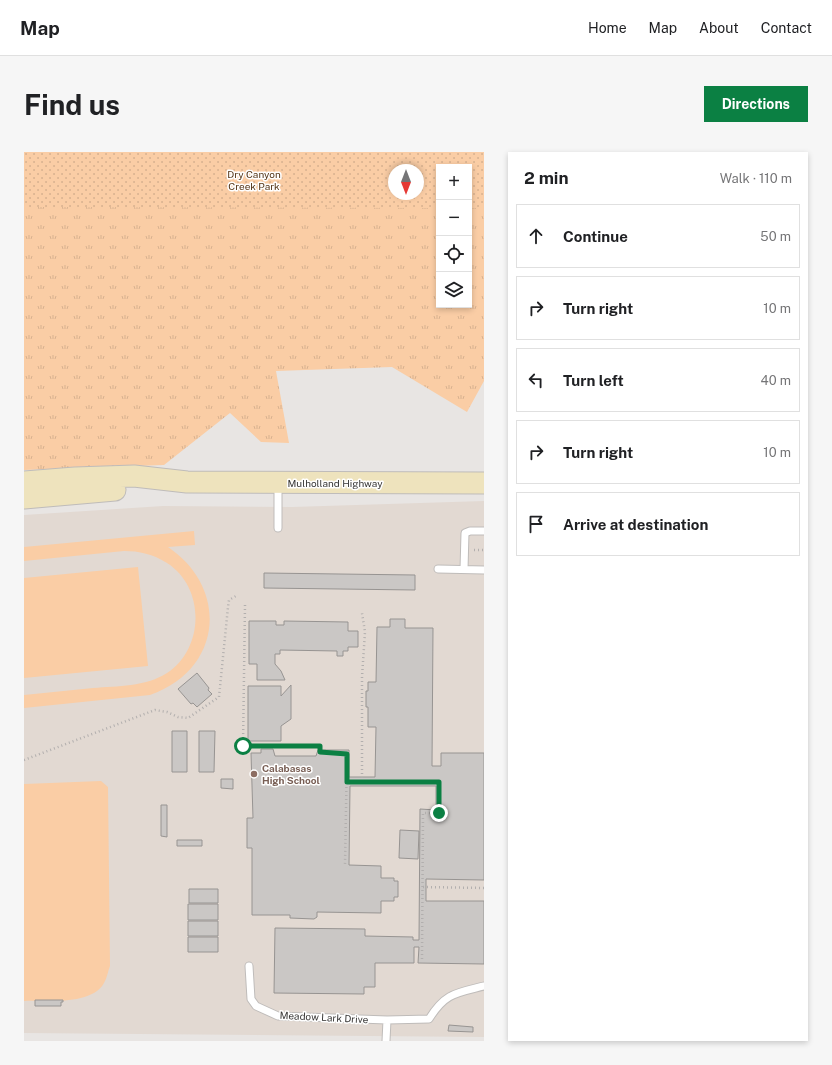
<!DOCTYPE html>
<html lang="en">
<head>
<meta charset="utf-8">
<style>
  :root { --surface:#fff; --page:#f6f6f6; --text:#202124; --muted:#757577; --line:#e0e0e0; --accent:#0b8043 }
  body { margin:0; font-family:"Public Sans",sans-serif; background:var(--page); color:var(--text) }
  .controls { position:absolute; right:12px; top:12px; display:grid; overflow:hidden; border-radius:0px; box-shadow:0 2px 6px #0003 }
  .controls button { width:36px; height:36px; display:grid; place-items:center; padding:0; border:0; border-bottom:1px solid var(--line); background:var(--surface); color:var(--text); font:20px sans-serif }
  .compass { position:absolute; left:364px; top:12px; width:36px; height:36px; border-radius:50%; background:var(--surface); box-shadow:0 2px 6px #0003; rotate:180deg }
  .stop { position:absolute; width:12px; height:12px; margin:-9px; border:3px solid #0b8043; border-radius:50%; background:#fff }
  .stop.end { background:#0b8043; border-color:#fff; box-shadow:0 1px 4px #0008 }
  .list { margin:0; padding:0; list-style:none }
  h2 { display:flex; justify-content:space-between; align-items:center; height:52px; margin:0; padding:0 16px; font-size:17px }
  h2 small { font-size:13px; font-weight:400; color:var(--muted) }
  .list li { display:grid; grid-template-columns:26px 1fr auto; gap:12px; align-items:center; box-sizing:border-box; height:64px; margin:0 8px 8px; padding:0 8px; border:1px solid var(--line); border-radius:0px }
  .list b { display:block; font-size:15px; white-space:nowrap }
  .list em { font-size:13px; font-style:normal; color:var(--muted) }
  .icon { flex:none; width:22px; height:22px; fill:none; stroke:currentColor; stroke-width:2; stroke-linecap:round; stroke-linejoin:round }
  .map { position:relative; flex:none; width:460px; height:889px; overflow:hidden; border-radius:0px }
  header { display:flex; align-items:center; gap:24px; box-sizing:border-box; height:56px; padding:0 20px; background:var(--surface); border-bottom:1px solid var(--line) }
  header strong { font-size:19px }
  nav { display:flex; gap:22px; margin-inline-start:auto; font-size:14px }
  .intro { display:flex; align-items:center; justify-content:space-between; box-sizing:border-box; height:96px; padding:0 24px }
  h1 { margin:0; font-size:28px }
  .button { padding:10px 18px; border-radius:0px; background:var(--accent); color:#fff; font-size:14px; font-weight:700 }
  main { display:flex; gap:24px; padding:0 24px }
  aside { flex:1; background:var(--surface); border-radius:0px; box-shadow:0 2px 6px #0003 }
  .map>svg:first-child { display:block }
</style>
</head>
<body>
<header>
<strong>Map</strong>
<nav><a>Home</a><a>Map</a><a>About</a><a>Contact</a></nav>
</header>
<div class="intro"><h1>Find us</h1><a class="button">Directions</a></div>
<main>
<div class="map">
<svg width="460" height="889" viewBox="0 0 460 889">
  <defs>
    <pattern id="grass-tufts" width="24" height="20" patternUnits="userSpaceOnUse"><rect width="24" height="20" fill="#facda5"/><path d="M3 7l-1-3M5 7V3M7 7l1-3M15 17l-1-3M17 17v-4M19 17l1-3" fill="none" stroke="#d7b18f"/></pattern>
    <pattern id="park-dots" width="8" height="8" patternUnits="userSpaceOnUse"><rect width="8" height="8" fill="#facda5"/><path d="M2 2h.1M6 6h.1" fill="none" stroke="#d7b18f" stroke-width="1.8" stroke-linecap="round"/></pattern>
  </defs>
  <rect width="100%" height="100%" fill="#e8e5e3"/>
  <path fill="#e2d9d2" d="M460 349V885L0 881V363L139 354 268 355Z"/>
  <path fill="url(#grass-tufts)" fill-rule="evenodd" d="M0 0H460V229L443 260 368 215 252 219 265 291 237 290 206 261 140 313 0 318ZM415 15H445V153H415ZM370 18H394V42H370Z"/>
  <path fill="url(#park-dots)" fill-rule="evenodd" d="M0 0H460V56H445V15H415V56L0 55ZM370 18H394V42H370Z"/>
  <path fill="#facda5" d="M170 379 171 393 144 395C206 437 198 518 126 543L0 556V543C23 541 46 538 69 536 94 534 121 535 143 521 181 496 181 435 143 411 129 402 115 399 100 399L0 409V395Z
    M114 415 124 514 0 526V426Z
    M77 629 84 635 86 814C84 819 83 826 80 831 67 854 22 848 0 849V632Z"/>
  <path fill="#cac7c5" stroke="#979492" d="M240 421 391 423V438L240 436Z
    M366 467H381V476H409L408 614H417V601H460V728L402 727V749H460V812L394 811 395 795H390V811H351V835H340V842L250 841 251 776 341 777V784L389 785V788H395L396 657 412 658V634H326L325 713 357 714V726H370V729H374V745H370V749H357V761L293 760V765L290 767 266 766V763H228V696H223V666H229L227 601H237V597H249L251 604H292L294 598H325V625H351L352 575H344V555H342V539H344V530H352L353 475H366Z
    M225 469H252V473H260V469L324 470V479H334V495H324V499H319V504H313V499L256 498V502H251V512L257 519 261 528H233V512H225Z
    M173 521 185 536 184 538 188 542 173 555 169 551 167 552 154 537Z
    M267 533V567L257 574V589H224V534H257V544Z
    M148 579H163V620H148Z
    M175 579H191L190 620H175Z
    M197 627H209V637L197 636Z
    M137 653H143V685L137 684Z
    M376 678 395 679 394 707 375 706Z
    M153 688H178V694H153Z
    M165 737H194V751H165Z
    M164 752H194V768H164Z
    M164 769H194V784H164Z
    M164 785H194V800H164Z
    M11 848H39V850H37V854H11Z
    M425 873 449 875V880L424 879Z"/>
  <g fill="none" stroke-linecap="round" stroke-linejoin="round">
    <g stroke="#bfbcba" stroke-width="9">
      <path id="lane" d="M254 331V376
        M414 417 460 418
        M440 417 441 381 446 379H460
        M225 814 227 847 232 854 254 864 363 868 405 867C421 841 432 841 460 834
        M362 889 363 868"/>
    </g>
    <g stroke="#bfbcba" stroke-width="23">
      <path id="secondary" d="M0 330 51 326 110 324 163 330 460 331
        M0 346 91 338"/>
    </g>
    <path stroke="#b2afae" stroke-width="2.5" stroke-dasharray="1 3" stroke-linecap="butt" d="M450 398H460
      M221 453 219 594H296V600L323 602 321 712
      M0 608 131 558 143 560 154 565 164 566 195 545 204 455 205 448 212 444
      M323 630H415V661H399L398 807
      M338 630V525L341 480 338 461
      M399 735 460 736"/>
    <use href="#lane" stroke="#fff" stroke-width="7"/>
    <use href="#secondary" stroke="#eee3bd" stroke-width="21"/>
  </g>
  <g fill="none" stroke-linecap="round" stroke-linejoin="round">
    <path stroke="#0b8043" stroke-width="5" d="M219 594H296V600L323 602V630H415V661"/>
  </g>
  <circle fill="#8d6e63" stroke="#fff" stroke-width="1.5" cx="230" cy="622" r="4"/>
  <g text-anchor="middle" dominant-baseline="central" stroke-width="3" stroke-linejoin="round" paint-order="stroke">
    <g font-size="10" fill="#533416" stroke="#fff">
      <text x="230" y="22">Dry Canyon<tspan x="230" dy="12">Creek Park</tspan></text>
    </g>
    <g font-size="10" fill="#363534" stroke="#fff">
      <text x="311" y="331">Mulholland Highway</text>
      <text transform="translate(300 865) rotate(3)">Meadow Lark Drive</text>
    </g>
    <g font-size="10" font-weight="bold" fill="#785e54" stroke="#fff" text-anchor="start">
      <text x="238" y="616">Calabasas<tspan x="238" dy="12">High School</tspan></text>
    </g>
  </g>
</svg>
<div class="controls">
<button>+</button>
<button>−</button>
<button><svg class="icon" aria-label="locate" viewBox="0 0 24 24"><circle cx="12" cy="12" r="6"/><path d="M12 2v4M12 18v4M2 12h4M18 12h4"/></svg></button>
<button><svg class="icon" aria-label="layers" viewBox="0 0 24 24"><path d="M12 4l9 5-9 5-9-5zM3 14l9 5 9-5"/></svg></button>
</div>
<svg class="compass" viewBox="-18 -18 36 36"><path d="M0-13l5 13h-10z" fill="#e53935"/><path d="M0 13l5-13h-10z" fill="#757577"/></svg>
<div class="stop" style="left:219px;top:594px"></div>
<div class="stop end" style="left:415px;top:661px"></div>
</div>
<aside>
<h2>2 min<small>Walk · 110 m</small></h2>
<ul class="list">
<li><svg class="icon" aria-label="ahead" viewBox="0 0 24 24"><path d="M12 20V5M6 11l6-6 6 6"/></svg><div><b>Continue</b></div><em>50 m</em></li>
<li><svg class="icon" aria-label="right" viewBox="0 0 24 24"><path d="M7 20v-9h11M14 6l5 5-5 5"/></svg><div><b>Turn right</b></div><em>10 m</em></li>
<li><svg class="icon" aria-label="left" viewBox="0 0 24 24"><path d="M17 20v-9H6M10 6l-5 5 5 5"/></svg><div><b>Turn left</b></div><em>40 m</em></li>
<li><svg class="icon" aria-label="right" viewBox="0 0 24 24"><path d="M7 20v-9h11M14 6l5 5-5 5"/></svg><div><b>Turn right</b></div><em>10 m</em></li>
<li><svg class="icon" aria-label="arrive" viewBox="0 0 24 24"><path d="M6 21V4h12l-3 4 3 4H6"/></svg><div><b>Arrive at destination</b></div></li>
</ul>
</aside>
</main>
</body>
</html>
